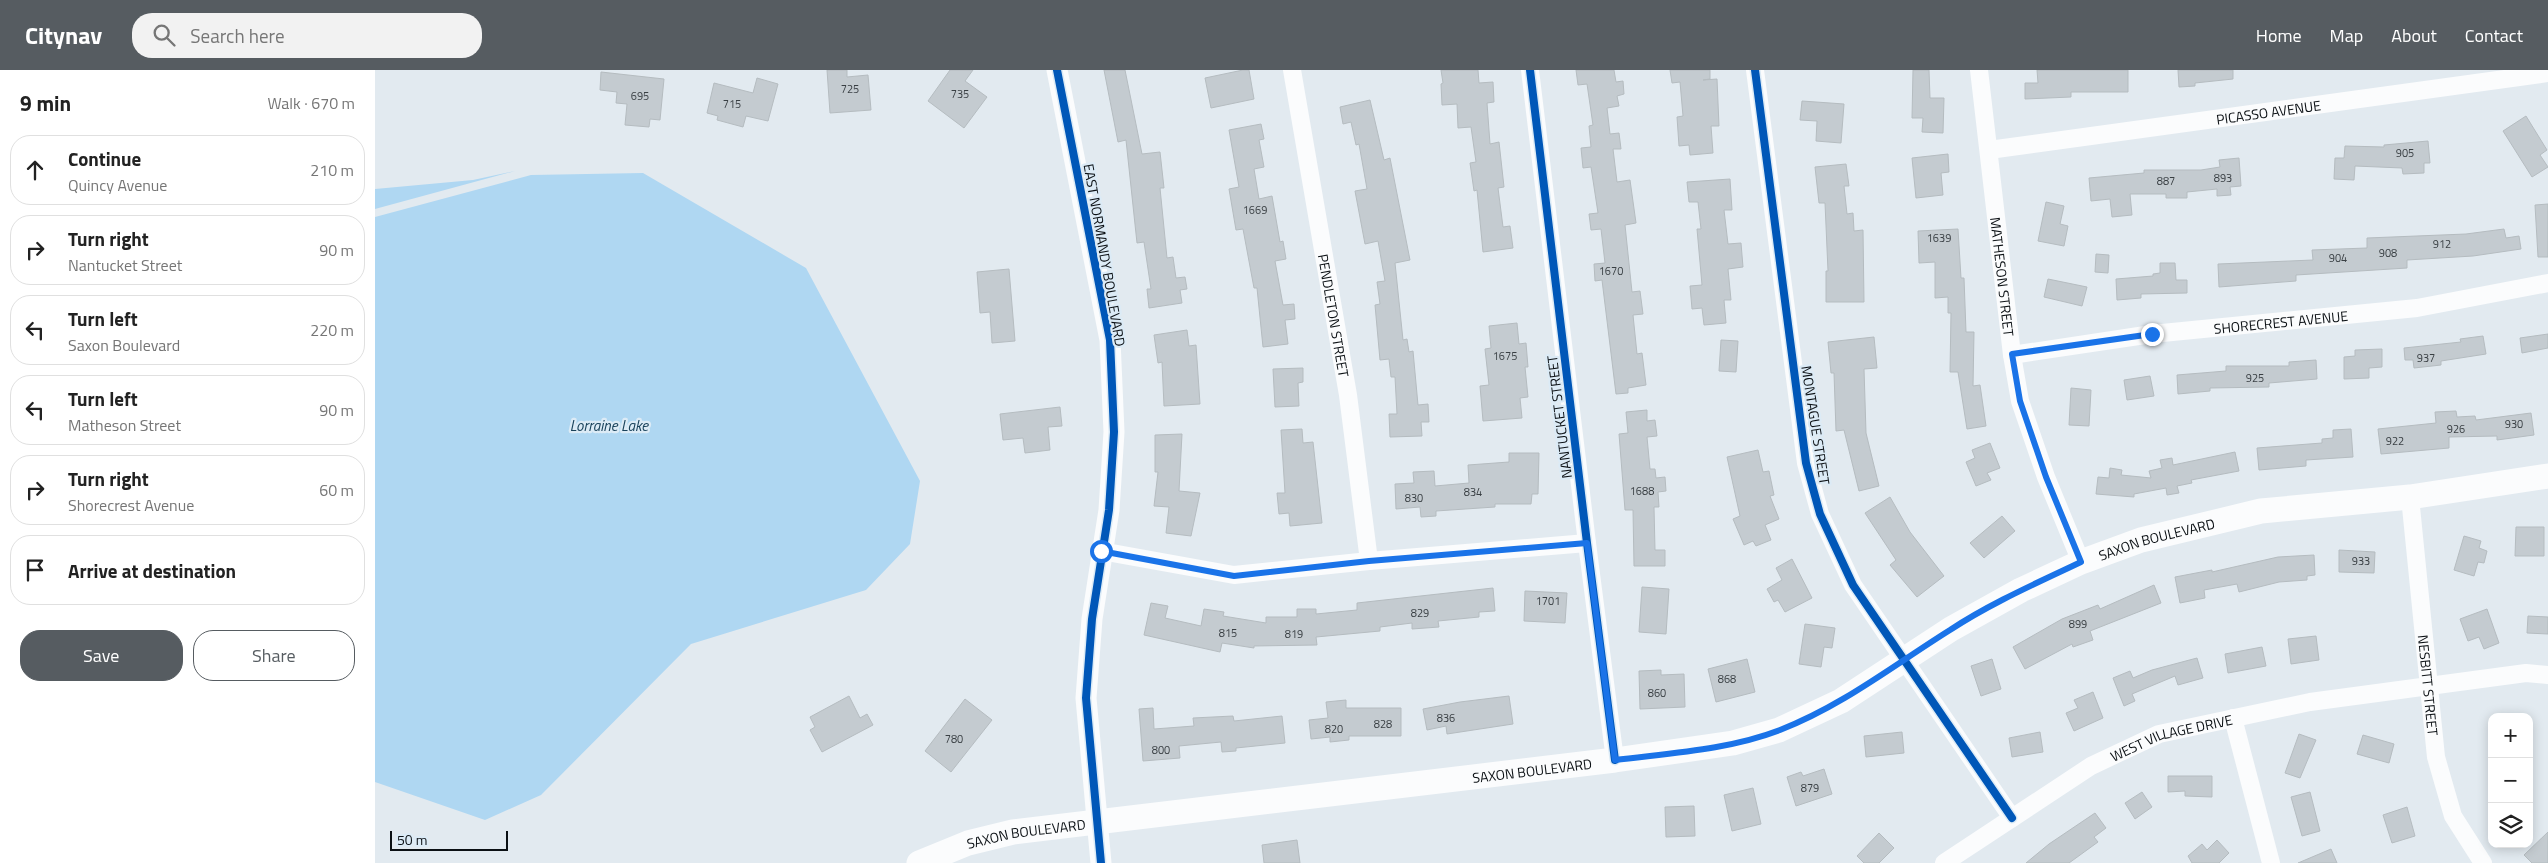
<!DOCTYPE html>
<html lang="en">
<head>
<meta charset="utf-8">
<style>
  :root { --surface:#fff; --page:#f2f2f2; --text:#222; --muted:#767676; --line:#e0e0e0; --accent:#565c61 }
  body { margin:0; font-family:"Titillium Web",sans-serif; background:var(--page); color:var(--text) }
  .controls { position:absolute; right:15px; bottom:15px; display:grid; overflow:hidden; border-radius:10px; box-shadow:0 2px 12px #0003 }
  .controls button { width:45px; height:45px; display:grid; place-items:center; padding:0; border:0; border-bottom:1px solid var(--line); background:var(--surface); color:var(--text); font:25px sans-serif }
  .scale { position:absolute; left:15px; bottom:12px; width:118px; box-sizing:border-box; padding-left:5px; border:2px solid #0b1014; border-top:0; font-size:14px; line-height:18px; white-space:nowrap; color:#0b1014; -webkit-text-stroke:4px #dcebf6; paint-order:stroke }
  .stop { position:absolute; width:15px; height:15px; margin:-11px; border:4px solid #1a73e8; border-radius:50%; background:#fff }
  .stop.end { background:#1a73e8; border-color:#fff; box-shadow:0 1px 5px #0008 }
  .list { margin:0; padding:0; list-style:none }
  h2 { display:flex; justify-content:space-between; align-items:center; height:65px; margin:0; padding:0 20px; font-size:21px }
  h2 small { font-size:16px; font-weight:400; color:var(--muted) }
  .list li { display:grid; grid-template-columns:32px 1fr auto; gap:15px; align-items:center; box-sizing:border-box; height:70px; margin:0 10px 10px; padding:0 10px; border:1px solid var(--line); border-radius:20px }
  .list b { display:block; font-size:19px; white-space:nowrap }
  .list p { margin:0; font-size:16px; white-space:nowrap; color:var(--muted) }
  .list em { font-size:16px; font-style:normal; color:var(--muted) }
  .actions { display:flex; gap:10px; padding:15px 20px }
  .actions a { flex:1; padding:11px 0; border:1px solid var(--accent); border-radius:20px; text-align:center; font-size:18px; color:var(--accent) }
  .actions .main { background:var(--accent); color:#fff }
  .icon { flex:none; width:28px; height:28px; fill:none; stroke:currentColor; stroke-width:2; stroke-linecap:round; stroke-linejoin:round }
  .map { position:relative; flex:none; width:2173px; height:793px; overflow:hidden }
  header { display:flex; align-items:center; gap:30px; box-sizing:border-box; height:70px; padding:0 25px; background:var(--accent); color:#fff }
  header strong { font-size:24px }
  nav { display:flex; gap:28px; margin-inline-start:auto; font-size:18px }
  .search { width:350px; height:45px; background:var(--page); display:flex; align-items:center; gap:12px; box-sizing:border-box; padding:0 18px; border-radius:20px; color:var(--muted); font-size:19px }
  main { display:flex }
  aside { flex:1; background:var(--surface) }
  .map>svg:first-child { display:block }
</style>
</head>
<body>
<header>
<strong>Citynav</strong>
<div class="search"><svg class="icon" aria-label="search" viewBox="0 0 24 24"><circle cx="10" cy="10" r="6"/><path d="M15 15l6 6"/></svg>Search here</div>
<nav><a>Home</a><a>Map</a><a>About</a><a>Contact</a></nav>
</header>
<main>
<aside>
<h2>9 min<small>Walk · 670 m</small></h2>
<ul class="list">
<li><svg class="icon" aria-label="ahead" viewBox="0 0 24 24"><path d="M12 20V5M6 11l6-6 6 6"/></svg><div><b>Continue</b><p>Quincy Avenue</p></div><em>210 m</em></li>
<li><svg class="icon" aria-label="right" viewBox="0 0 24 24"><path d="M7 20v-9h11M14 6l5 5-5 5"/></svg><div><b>Turn right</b><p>Nantucket Street</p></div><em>90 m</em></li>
<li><svg class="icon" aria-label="left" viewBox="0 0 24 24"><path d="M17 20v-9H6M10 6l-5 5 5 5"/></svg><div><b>Turn left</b><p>Saxon Boulevard</p></div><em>220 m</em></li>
<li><svg class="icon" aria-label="left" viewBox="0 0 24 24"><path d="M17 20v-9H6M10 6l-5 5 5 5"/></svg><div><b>Turn left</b><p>Matheson Street</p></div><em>90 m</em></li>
<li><svg class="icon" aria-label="right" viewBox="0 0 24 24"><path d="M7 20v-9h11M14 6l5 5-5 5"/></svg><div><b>Turn right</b><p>Shorecrest Avenue</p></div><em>60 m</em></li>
<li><svg class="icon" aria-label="arrive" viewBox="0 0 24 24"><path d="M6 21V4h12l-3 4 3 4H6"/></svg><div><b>Arrive at destination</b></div></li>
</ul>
<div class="actions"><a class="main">Save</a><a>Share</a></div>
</aside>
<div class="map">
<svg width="2173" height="793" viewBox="0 0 2173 793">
  <rect width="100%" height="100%" fill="#e2eaf0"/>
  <path fill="#afd7f2" d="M140 101 0 139V119L98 110Z
    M268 103 431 198 545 411 535 474 491 520 316 574 166 725 110 750 0 712V147L156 105Z"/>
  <path fill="#c4cbd0" stroke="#b5bcc0" d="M452 0H472V7L493 5 496 40 455 43Z
    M575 0H598L590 11 612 27 589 58 553 31Z
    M729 0H750L767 84 785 82 789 118H785L792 188 798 187 801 208 810 207 812 219 805 220 807 233 774 238 772 219H776L769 172 762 173 751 70 743 72Z
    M868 0H874L879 29 836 38 830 8Z
    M1066 0H1103L1104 13 1118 12 1119 32 1112 33 1115 74 1124 72 1129 117 1123 118 1128 157 1135 156 1138 178 1108 182 1102 120 1099 121 1095 93 1101 92 1096 57 1083 58 1082 34 1067 35 1066 14 1068 13Z
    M1201 0H1239L1241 12 1248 11 1249 24 1242 26 1244 36 1232 38 1235 64 1244 63 1246 79H1238L1242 112 1255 110 1261 153 1250 155 1257 222 1265 221 1268 244 1258 245 1262 284 1267 283 1271 315 1253 318V323L1241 324 1227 210 1220 211 1219 194 1230 193 1226 159 1216 160 1214 144 1223 143 1216 97 1208 98 1206 78 1216 77 1214 56 1218 55 1212 14 1203 15Z
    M1295 0H1335V9L1328 10 1342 9 1344 56H1336L1338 83 1315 85 1314 75 1304 76 1302 47 1308 46 1305 12 1297 13Z
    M1538 0H1554L1555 28H1569L1568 63 1547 62 1548 48H1537Z
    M1662 0H1753V22H1696V27L1650 29V13H1663Z
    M1803 0H1858V9L1820 13V16L1804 17Z
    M226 2 289 9 285 50 275 49 274 57 250 55 252 34 241 33 242 22 225 20Z
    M382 8 403 14 393 51 371 46 368 57 342 50 343 46 332 43 339 13 378 23Z
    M995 30 1009 90 1015 88 1035 190 1020 193 1028 270 1032 269 1034 282 1038 281 1043 335 1053 334 1054 352H1046L1047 366 1015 367 1014 344H1022L1020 307H1016L1014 289 1005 290 1000 235 1005 234 1002 212 1010 211 1003 171 990 174 980 121 992 119 984 74 981 75 976 52 968 54 965 37Z
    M1427 31 1469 34 1466 73 1441 71 1442 51 1425 50Z
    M2151 46 2172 80 2165 85 2173 97 2157 107 2128 61Z
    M886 54 889 69 884 70 889 97 879 99 884 129 897 126 905 172 908 171 911 189 900 191 908 235 919 234 920 249 910 250 913 274 888 277 882 218H879L868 159 861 160 854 119 864 117 854 60Z
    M2053 71 2055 93H2049V103L2028 104 2027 98 1980 96 1979 110 1959 109 1960 88H1969L1970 76 2009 77V75Z
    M1573 84 1574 102 1566 103 1568 125 1541 128 1537 88Z
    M1864 88 1866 116 1855 117 1856 125 1842 126V119L1812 122V128H1791V124H1755L1757 145 1737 147 1735 129 1716 131 1714 108 1769 103V100H1826L1845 97 1844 90Z
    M1471 94 1474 116H1469L1472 144 1478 143 1479 161 1488 160 1489 232H1451V201H1453L1450 133H1444L1440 97Z
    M1355 109 1357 140H1349L1353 174 1366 173 1368 197 1353 199 1356 230H1349L1351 253 1329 255 1327 238 1317 239 1315 216 1327 215 1322 159H1326L1323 132H1314L1312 112Z
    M1671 132 1689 136 1685 154 1693 156 1689 176 1663 171Z
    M2173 134V187H2163L2160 135Z
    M1583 159 1586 208H1589L1591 262H1599L1598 316 1605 315 1611 356 1592 359 1583 302H1575L1576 243H1573V227L1560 228V192L1544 193 1543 161Z
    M2129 159 2131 168 2144 166 2146 179 2098 186 2032 190V198L1921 205V211L1844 217 1843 194 1938 190 1937 180 1992 178V168L2091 164Z
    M1721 184 1734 185 1733 203 1720 202Z
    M1785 193H1800L1801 210H1812V223L1766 224V228L1742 230 1741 209 1778 206V204L1785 203Z
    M634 199 640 271 617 273 615 242 605 243 602 202Z
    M1673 209 1712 217 1707 236 1669 227Z
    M1142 253 1144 274 1151 273 1153 297H1150L1153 327 1145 328 1147 348 1108 351 1105 316 1114 315 1110 279 1116 278 1114 256Z
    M812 260 814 276 821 275 825 334 789 336 787 292 783 293 779 265Z
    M2173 264V278L2147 283 2145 268Z
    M2108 266 2111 284 2066 291V295L2039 298 2038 290H2030L2029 278 2086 272 2085 269Z
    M1499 267 1502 298 1489 299 1491 363 1504 416 1484 421 1469 360 1461 361 1459 303H1456L1453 272Z
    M1346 270 1363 271 1361 302 1344 301Z
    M2007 279V297L1994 298V308L1969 309V287L1980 286V280Z
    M1941 290 1942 309 1894 313V317L1835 318V321L1803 324 1802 305 1851 301V296H1914V292Z
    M928 298V312L923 313 924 336 900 337 898 299Z
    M1775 306 1779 326 1752 330 1749 310Z
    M1696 318 1716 320 1714 356 1694 355Z
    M685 337 687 356 673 357 675 380 650 383 648 368 628 370 625 344Z
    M1272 340V351L1280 350 1282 366 1272 367 1275 399H1280L1281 408 1290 407 1291 421 1283 422 1284 437H1279L1280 480H1290V496H1259L1258 440H1250L1244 364 1253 363 1251 342Z
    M2081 341 2082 347 2100 346 2101 350 2156 343 2159 365 2122 370V366L2074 367V378L2006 384 2003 359 2061 353 2060 342Z
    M927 359 928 373 938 372 947 453 915 456 914 443 904 444 902 423H910L906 360Z
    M1976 359 1978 387 1931 390V396L1884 400 1882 378 1947 373V369L1958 368V360Z
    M807 364 804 421 825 423 816 466 791 463 794 437 779 436 783 402H780V365Z
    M1615 373 1625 398 1612 403 1616 410 1601 416 1591 392 1600 388 1597 380Z
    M1383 380 1388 402 1394 401 1399 425 1395 426 1404 449 1390 455 1396 470 1381 476 1378 471 1369 475 1358 449 1365 446 1352 387Z
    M1860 382 1864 401 1816 410 1817 413 1802 416 1804 423 1792 425 1791 418 1759 424V427L1721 424 1723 407 1734 408 1735 398 1747 400 1746 405 1776 408 1774 401 1787 398 1785 390 1797 388 1798 395Z
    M1134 383H1164L1163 424H1157L1156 434H1120V437L1061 441V446L1046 447 1045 437 1021 439 1020 414 1039 413 1038 402 1059 401 1060 416 1094 413 1093 395 1134 392Z
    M1515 427 1535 462 1569 506 1542 527 1515 495 1521 490 1490 443Z
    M1627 446 1640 461 1609 488 1595 473Z
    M2141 457H2169V486H2140Z
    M2089 466 2106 471 2104 478 2112 481 2109 493 2103 492 2099 506 2079 500Z
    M1964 480 2000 482 1999 503 1964 502Z
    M1939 485 1940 505 1932 506V510L1904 512 1864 522 1862 514 1829 520 1830 528 1805 533 1800 507 1837 500V502L1903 487Z
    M1417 489 1437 528 1410 542 1403 530 1399 532 1392 519 1407 510 1401 498Z
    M1779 515 1786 533 1715 561 1718 570 1698 577 1697 574 1650 599 1638 577 1687 549 1723 535 1725 539Z
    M1267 517 1294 519 1291 564 1264 562Z
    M1118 518 1120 541 1104 542V547L1063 551 1064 557 1037 559V553L1005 557V561L941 567 942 575 879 576V578L847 573 845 582 769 565 776 533 793 536 790 548 826 556 829 539 849 542 848 546 891 553V547H922V539H941V544L982 540V533Z
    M1150 521 1192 523 1190 553 1149 551Z
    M2112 539 2124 573 2109 579 2104 567 2093 571 2085 549Z
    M2153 546 2173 547V564L2152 563Z
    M1430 554 1460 558 1457 578 1449 577 1446 597 1424 594Z
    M1941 566 1944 590 1916 594 1913 569Z
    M1887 577 1891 596 1853 603 1850 584Z
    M1822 588 1828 608 1803 615 1800 606 1757 624 1760 631 1749 636 1738 608 1755 601 1758 608 1777 600Z
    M1372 589 1380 622 1341 632 1333 599Z
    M1617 589 1626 619 1606 626 1596 596Z
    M1286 600V605L1309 604 1310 637 1265 639 1264 601Z
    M1718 622 1728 648 1699 661 1691 643 1703 638 1699 630Z
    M474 626 485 648 492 644 498 655 447 682 435 660 440 657 435 647Z
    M1134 626 1138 654 1072 664 1071 656 1052 660 1048 639 1085 632Z
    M590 629 617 650 576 702 550 681Z
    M971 630V638H1026V666H974V670L955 672V667L936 669 934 650 953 648 951 632Z
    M778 638 779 659 819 656 818 648 858 646 859 651 907 646 910 673 861 678V681L847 682 846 672 804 676 805 688 768 691 764 639Z
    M1527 662 1529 683 1491 687 1489 666Z
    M1665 662 1668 682 1637 687 1634 668Z
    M1924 664 1941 670 1925 708 1910 703Z
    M1988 665 2019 674 2014 693 1982 684Z
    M1449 699 1457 724 1421 736 1412 707 1426 702 1428 706Z
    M1793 706H1837V727L1810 726V721L1793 722Z
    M1378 718 1386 754 1357 761 1349 725Z
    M1767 722 1777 737 1760 749 1750 733Z
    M1935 722 1945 761 1927 766 1916 727Z
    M1319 736 1320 766 1291 767 1290 737Z
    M2032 737 2040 766 2017 773 2008 745Z
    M1720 743 1731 758 1719 767 1723 772 1694 793H1651L1674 774Z
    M2173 762V793H2157L2149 785Z
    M1504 763 1519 778 1504 793H1489L1482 786Z
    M922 770 925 793H889L887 775Z
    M1842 770 1854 783 1844 793H1817L1813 786 1827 774 1832 780Z
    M1956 779 1962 793H1923Z"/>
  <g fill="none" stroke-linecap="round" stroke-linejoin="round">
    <g stroke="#fbfcfd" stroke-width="18">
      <path id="s1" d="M917 0 973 325 994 491"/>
      <path d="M1155 0 1212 473 1240 690"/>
      <path d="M1380 0 1431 393 1445 444 1478 515 1637 748"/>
      <path id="s2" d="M1604 0 1637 285 1645 331 1671 407 1706 492"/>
      <path id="s3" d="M1614 80 2173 3"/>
      <path id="s4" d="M1637 285 1777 264 2042 238 2173 213"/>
      <path id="s5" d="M2035 427 2061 687 2078 746 2108 793"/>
      <path d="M726 481 859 505 994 491 1212 473"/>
      <path d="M1858 648 1896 793"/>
      <path id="s6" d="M1569 793 1716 696 1784 664 1935 632 2151 603 2173 605"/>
    </g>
    <path stroke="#fbfcfd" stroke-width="21" d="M682 0 735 270 739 362 734 440 717 549 711 628 726 793"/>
    <path stroke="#fbfcfd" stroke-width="25" id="s7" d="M544 793 593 773 638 762 1240 690 1358 673 1404 660 1466 631 1576 559 1646 520 1706 492 1766 470 1886 441 2035 427 2173 406"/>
    <g stroke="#dcebf6" stroke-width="11">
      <path id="cycleway" d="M682 0 735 270 739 362 734 440 717 549 711 628 726 793
        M1155 0 1212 473 1240 690
        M1380 0 1431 393 1445 444 1478 515 1637 748"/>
    </g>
    <use href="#cycleway" stroke="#0057b8" stroke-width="8"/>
  </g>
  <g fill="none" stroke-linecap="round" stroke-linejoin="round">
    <path stroke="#1a73e8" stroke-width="6" d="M726 481 859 506 994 491 1212 473 1240 690C1295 683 1353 680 1405 660 1467 636 1519 595 1575 560 1616 533 1662 513 1706 492L1671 407 1645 331 1637 284 1777 264"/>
  </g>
  <g text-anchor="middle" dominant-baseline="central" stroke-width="4.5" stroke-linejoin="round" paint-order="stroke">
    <g font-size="11" fill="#393f43">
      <text x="475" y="19">725</text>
      <text x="585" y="24">735</text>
      <text x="265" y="26">695</text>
      <text x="357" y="34">715</text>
      <text x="2030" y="83">905</text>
      <text x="1848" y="108">893</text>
      <text x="1791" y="111">887</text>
      <text x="880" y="140">1669</text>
      <text x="1564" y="168">1639</text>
      <text x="2067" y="174">912</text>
      <text x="2013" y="183">908</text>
      <text x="1963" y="188">904</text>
      <text x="1236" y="201">1670</text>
      <text x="1130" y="286">1675</text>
      <text x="2051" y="288">937</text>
      <text x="1880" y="308">925</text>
      <text x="2139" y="354">930</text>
      <text x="2081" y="359">926</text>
      <text x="2020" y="371">922</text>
      <text x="1267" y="421">1688</text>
      <text x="1098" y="422">834</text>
      <text x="1039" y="428">830</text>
      <text x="1986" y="491">933</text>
      <text x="1173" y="531">1701</text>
      <text x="1045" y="543">829</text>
      <text x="1703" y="554">899</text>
      <text x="853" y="563">815</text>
      <text x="919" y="564">819</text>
      <text x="1352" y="609">868</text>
      <text x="1282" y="623">860</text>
      <text x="1071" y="648">836</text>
      <text x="1008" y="654">828</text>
      <text x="959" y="659">820</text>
      <text x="579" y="669">780</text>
      <text x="786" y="680">800</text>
      <text x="1435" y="718">879</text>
    </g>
    <g font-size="14" fill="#0b1014" stroke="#dcebf6">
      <text stroke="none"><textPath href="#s3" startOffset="282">PICASSO AVENUE</textPath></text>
      <text transform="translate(730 185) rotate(80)">EAST NORMANDY BOULEVARD</text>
      <text stroke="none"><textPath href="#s2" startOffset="208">MATHESON STREET</textPath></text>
      <text stroke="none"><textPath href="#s1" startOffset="249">PENDLETON STREET</textPath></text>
      <text stroke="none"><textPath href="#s4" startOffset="271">SHORECREST AVENUE</textPath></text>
      <text transform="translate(1184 347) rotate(-97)">NANTUCKET STREET</text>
      <text transform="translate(1441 355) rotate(81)">MONTAGUE STREET</text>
      <text stroke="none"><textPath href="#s7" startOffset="1298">SAXON BOULEVARD</textPath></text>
      <text stroke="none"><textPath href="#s5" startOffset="189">NESBITT STREET</textPath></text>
      <text stroke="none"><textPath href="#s6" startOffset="262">WEST VILLAGE DRIVE</textPath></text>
      <text stroke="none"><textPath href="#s7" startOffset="622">SAXON BOULEVARD</textPath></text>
      <text stroke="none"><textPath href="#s7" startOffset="112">SAXON BOULEVARD</textPath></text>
    </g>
    <g font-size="15" font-style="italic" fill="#18415a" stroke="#dcebf6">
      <text x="234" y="355">Lorraine Lake</text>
    </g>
  </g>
</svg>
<div class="controls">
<button>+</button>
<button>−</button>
<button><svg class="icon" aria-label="layers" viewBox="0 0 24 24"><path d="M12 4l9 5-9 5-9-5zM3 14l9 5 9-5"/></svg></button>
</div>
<div class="scale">50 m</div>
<div class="stop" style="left:726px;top:481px"></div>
<div class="stop end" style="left:1777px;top:264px"></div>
</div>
</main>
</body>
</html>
